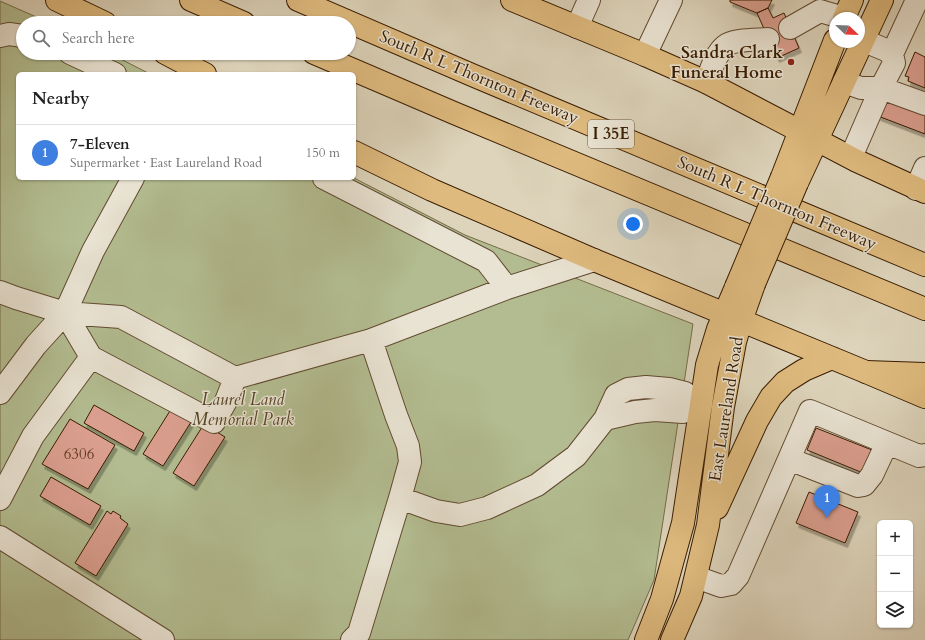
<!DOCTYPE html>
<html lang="en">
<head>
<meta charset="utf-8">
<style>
  :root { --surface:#fff; --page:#f6f6f6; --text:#222; --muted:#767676; --line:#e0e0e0; --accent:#8f2418 }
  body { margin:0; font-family:Cardo,serif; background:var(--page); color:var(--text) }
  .controls { position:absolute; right:12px; bottom:12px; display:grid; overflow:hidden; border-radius:6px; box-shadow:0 1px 3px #0004 }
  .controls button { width:36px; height:36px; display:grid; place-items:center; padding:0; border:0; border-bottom:1px solid var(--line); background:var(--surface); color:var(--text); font:20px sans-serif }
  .compass { position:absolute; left:829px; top:12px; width:36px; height:36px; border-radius:50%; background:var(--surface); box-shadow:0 1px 3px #0004; rotate:113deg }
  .you { position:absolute; left:633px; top:224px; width:14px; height:14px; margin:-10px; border:3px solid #fff; border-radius:50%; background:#1a73e8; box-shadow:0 0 0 6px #1a73e833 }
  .badge { display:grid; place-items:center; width:26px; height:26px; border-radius:50%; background:var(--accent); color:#fff; font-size:13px; font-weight:700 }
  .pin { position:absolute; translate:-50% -33px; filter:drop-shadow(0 1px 2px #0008) }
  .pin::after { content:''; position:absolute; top:21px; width:14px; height:12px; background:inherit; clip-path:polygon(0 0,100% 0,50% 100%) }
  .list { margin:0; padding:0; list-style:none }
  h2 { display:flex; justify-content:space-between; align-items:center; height:52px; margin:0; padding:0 16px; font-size:17px }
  h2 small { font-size:13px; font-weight:400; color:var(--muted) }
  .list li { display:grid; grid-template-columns:26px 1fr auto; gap:12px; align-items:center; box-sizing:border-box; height:56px; padding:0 16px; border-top:1px solid var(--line) }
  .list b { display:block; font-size:15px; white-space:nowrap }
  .list p { margin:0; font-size:13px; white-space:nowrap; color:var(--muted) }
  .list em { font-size:13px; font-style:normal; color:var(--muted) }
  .icon { flex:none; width:22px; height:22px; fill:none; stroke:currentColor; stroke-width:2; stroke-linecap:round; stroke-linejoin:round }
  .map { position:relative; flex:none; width:925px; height:640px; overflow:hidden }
  .search { position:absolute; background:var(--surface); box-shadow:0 1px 3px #0004; left:16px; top:16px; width:340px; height:44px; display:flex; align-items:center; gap:10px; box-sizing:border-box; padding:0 14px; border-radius:22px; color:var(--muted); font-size:15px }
  .panel { position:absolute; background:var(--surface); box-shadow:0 1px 3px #0004; left:16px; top:72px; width:340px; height:108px; border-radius:6px }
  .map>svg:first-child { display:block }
</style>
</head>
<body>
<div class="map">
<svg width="925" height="640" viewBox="0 0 925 640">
  <defs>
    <filter id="shadow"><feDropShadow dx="2.5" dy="4.5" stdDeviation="0" flood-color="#0004"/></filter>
  </defs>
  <rect width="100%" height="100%" fill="#ddd4bb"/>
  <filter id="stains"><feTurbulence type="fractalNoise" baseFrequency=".005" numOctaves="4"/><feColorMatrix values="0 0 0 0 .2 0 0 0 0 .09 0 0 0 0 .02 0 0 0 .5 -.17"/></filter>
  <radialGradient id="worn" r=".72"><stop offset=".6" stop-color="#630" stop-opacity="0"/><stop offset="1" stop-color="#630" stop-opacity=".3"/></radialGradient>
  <path fill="#b2bc90" stroke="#766c48" d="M0 1 50 23H23V53H109L150 74H18V178H354L465 235 693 324 654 580 628 640H0Z"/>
  <path fill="#db9f8f" stroke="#391c01" filter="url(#shadow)" d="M730 0H772L768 8 757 13 730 2Z
    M768 8 773 18 784 13 799 48 777 58 757 13Z
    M915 52 925 57V88L908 81 909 77 905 76Z
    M885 99 925 115V134L878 116Z
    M94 405 144 433 134 451 84 423Z
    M173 406 193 419 163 466 143 454Z
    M70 419 115 445 88 489 42 464Z
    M204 424 225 437 194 486 173 473Z
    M816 428 872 450 863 473 807 450Z
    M51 477 101 506 90 525 40 496Z
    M809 492 858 512 845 543 796 523Z
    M107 511 111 514 113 511 121 516 120 518 128 524 96 576 75 563Z"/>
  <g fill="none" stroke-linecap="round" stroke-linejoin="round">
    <g stroke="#624a30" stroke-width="24">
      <path id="minor" d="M577 27 589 0
        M790 28 820 11 844 18
        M0 36 9 34 23 36
        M70 53 115 74
        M892 54 917 0
        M645 55 671 0
        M706 82C711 71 715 54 725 46 733 39 757 40 768 39
        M844 82 861 88H881L925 104
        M851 157 881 88 894 63 892 54 886 50 862 40
        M324 178 486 261 507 288
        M916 189 925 168
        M0 292 16 298 65 313
        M235 378 226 401 214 422 91 357 65 313 121 317 235 378 371 340
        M0 393 36 345 65 313 93 251 133 178
        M789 459 858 486 864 485 872 475 887 443
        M400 498 410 462 408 446 396 415 371 340 507 288 594 260
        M0 499 33 436 91 357
        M0 537 163 640
        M696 577 721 586 731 584 738 576 810 411 919 456 925 455
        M352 640 359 633 400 498 436 511 460 515 487 508 537 485 576 456 605 419 616 395 628 389 646 387 669 389 685 393 701 404 683 412 655 410 635 412 605 419"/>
    </g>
    <g stroke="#391c01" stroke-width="24">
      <path id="major" d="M57 0 105 23
        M512 0 645 55 706 82 857 161 925 192
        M844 18 852 0
        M165 53 205 74
        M354 152 432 190 594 260 866 372 925 397
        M782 177 835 40
        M797 183 882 0
        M717 508 757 421 771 397 785 382 804 370 832 358
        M646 640 662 599 683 523 707 365 718 329 736 287
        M672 640 691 596 708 525 723 407 735 342 741 321 754 284"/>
    </g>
    <g stroke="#391c01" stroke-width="24">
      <path id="highway" d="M191 0 244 23
        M298 0 472 75 925 265
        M314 53 454 113 925 309
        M866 372 925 374"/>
    </g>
    <use href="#minor" stroke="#e9e3d3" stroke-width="22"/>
    <use href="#major" stroke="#deba7e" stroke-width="22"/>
    <use href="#highway" stroke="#deba7e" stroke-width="22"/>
    <g stroke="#391c01" stroke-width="24" stroke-linecap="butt">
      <path id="major-bridge" d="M754 284 797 183
        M736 287 782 177"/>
    </g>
    <use href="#major-bridge" stroke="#deba7e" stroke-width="22"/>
  </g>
  <circle fill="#8f2418" stroke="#e9e3d3" stroke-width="1.5" cx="791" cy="62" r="4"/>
  <g text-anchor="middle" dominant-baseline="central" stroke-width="3" stroke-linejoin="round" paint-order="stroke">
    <g font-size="15" fill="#623d24">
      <text x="79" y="454">6306</text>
    </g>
    <rect fill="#e9e3d3" stroke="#6e5840" stroke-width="1" x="588" y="120" width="46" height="28" rx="3"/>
    <g font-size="16" font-weight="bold" fill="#391c01">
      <text x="611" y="134">I 35E</text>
    </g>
    <g font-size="17" font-weight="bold" fill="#391c01" stroke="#e9e3d3" text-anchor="end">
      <text x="783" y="52">Sandra Clark<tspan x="783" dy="20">Funeral Home</tspan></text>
    </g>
    <g font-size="17" fill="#391c01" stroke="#e9e3d3">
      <text transform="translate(479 77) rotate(23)">South R L Thornton Freeway</text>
      <text transform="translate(777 203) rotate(23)">South R L Thornton Freeway</text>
      <text transform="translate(726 409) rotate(-81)">East Laureland Road</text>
    </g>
    <g font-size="17" font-style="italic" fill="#574425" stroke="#e9e3d3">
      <text x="243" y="399">Laurel Land<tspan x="243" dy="20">Memorial Park</tspan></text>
    </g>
  </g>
  <rect width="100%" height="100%" filter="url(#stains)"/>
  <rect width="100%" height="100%" fill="url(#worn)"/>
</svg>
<div class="controls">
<button>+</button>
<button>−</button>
<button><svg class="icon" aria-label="layers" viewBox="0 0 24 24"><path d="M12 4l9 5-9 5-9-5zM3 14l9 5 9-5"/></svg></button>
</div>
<svg class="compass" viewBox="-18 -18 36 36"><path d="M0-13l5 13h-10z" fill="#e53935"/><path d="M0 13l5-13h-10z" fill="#767676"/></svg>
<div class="you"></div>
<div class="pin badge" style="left:827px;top:518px;background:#3f7fe0">1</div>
<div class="search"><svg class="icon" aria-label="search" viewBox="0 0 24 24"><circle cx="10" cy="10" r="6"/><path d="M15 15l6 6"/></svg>Search here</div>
<section class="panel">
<h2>Nearby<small></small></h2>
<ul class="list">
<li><span class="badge" style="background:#3f7fe0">1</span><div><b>7-Eleven</b><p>Supermarket · East Laureland Road</p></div><em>150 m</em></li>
</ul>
</section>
</div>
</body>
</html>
